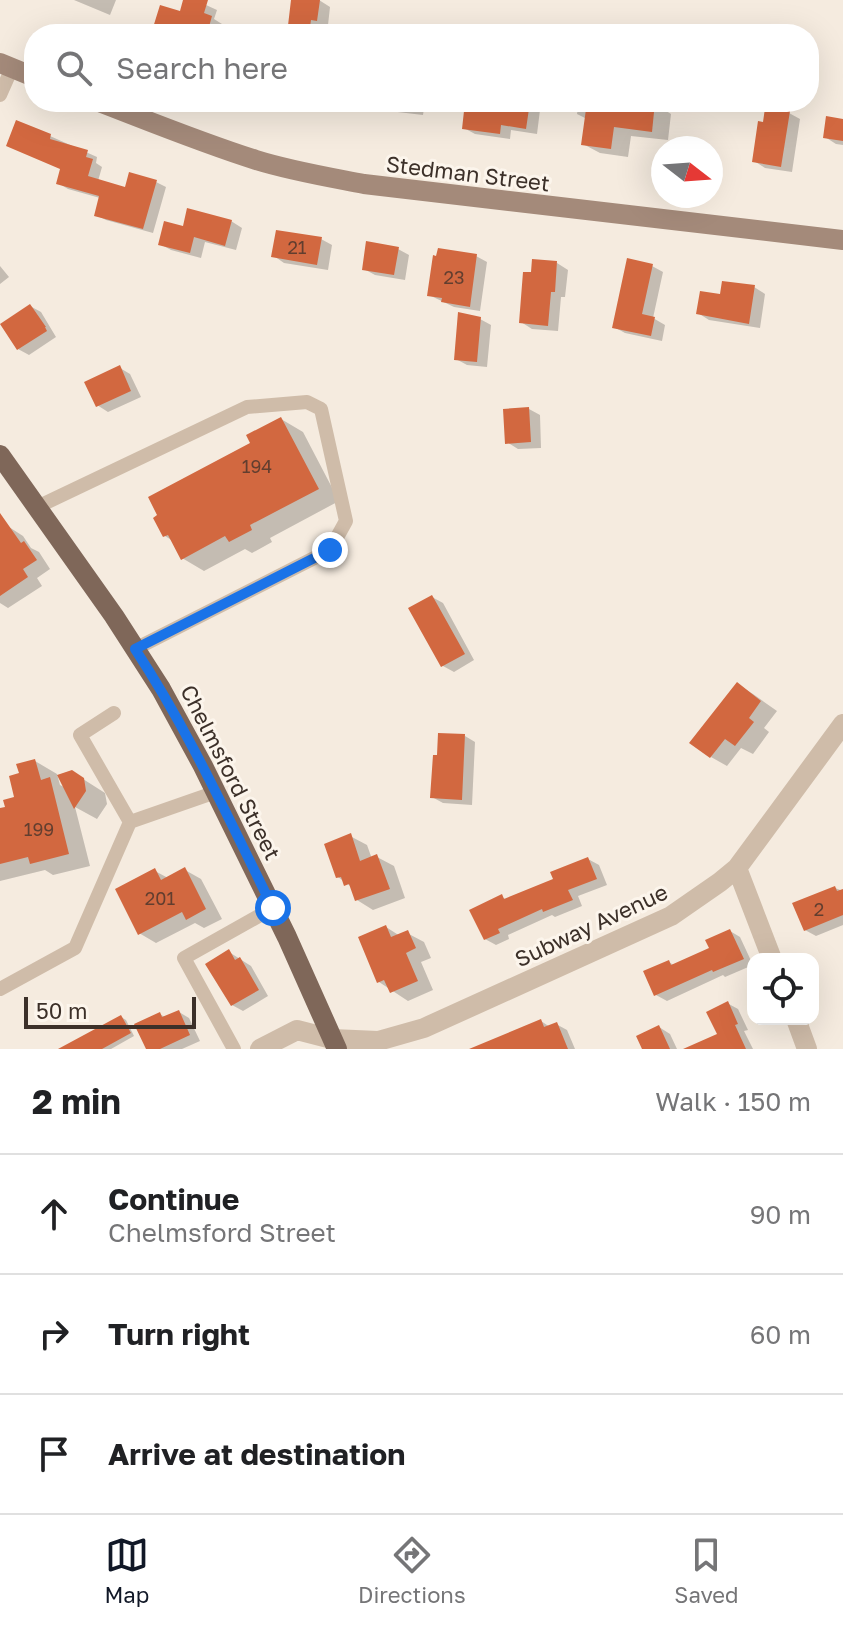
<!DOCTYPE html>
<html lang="en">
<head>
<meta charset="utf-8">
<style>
  :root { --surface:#fff; --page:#f6f6f6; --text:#202124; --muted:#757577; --line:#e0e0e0; --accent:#111827 }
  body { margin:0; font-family:"Golos Text",sans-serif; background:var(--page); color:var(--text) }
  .controls { position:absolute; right:24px; bottom:24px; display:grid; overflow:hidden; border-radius:16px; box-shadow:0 8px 32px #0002 }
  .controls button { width:72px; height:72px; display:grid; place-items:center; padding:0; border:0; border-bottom:2px solid var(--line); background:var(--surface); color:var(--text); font:40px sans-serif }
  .compass { position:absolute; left:651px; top:136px; width:72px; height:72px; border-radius:50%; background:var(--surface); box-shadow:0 8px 32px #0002; rotate:107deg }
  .scale { position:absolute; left:24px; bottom:20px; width:172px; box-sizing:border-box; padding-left:8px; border:4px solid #3c3029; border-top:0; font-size:22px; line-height:28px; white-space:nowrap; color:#3c3029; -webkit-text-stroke:6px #fcf5ec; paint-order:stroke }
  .stop { position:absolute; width:24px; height:24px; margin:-18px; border:6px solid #1a73e8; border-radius:50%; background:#fff }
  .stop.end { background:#1a73e8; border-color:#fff; box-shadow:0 2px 8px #0008 }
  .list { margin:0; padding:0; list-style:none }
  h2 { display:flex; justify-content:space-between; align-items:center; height:104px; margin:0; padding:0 32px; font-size:34px }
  h2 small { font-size:26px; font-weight:400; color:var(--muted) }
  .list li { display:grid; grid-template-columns:52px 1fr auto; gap:24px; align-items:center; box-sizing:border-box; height:120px; padding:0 32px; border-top:2px solid var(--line) }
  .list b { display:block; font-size:30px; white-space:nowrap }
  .list p { margin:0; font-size:26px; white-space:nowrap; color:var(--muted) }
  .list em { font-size:26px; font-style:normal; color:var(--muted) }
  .icon { flex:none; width:44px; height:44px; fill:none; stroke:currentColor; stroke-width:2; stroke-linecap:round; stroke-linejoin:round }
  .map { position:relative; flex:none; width:843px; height:1049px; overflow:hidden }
  .search { position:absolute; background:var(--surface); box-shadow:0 8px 32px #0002; left:24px; right:24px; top:24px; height:88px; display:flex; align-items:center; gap:20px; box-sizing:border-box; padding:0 28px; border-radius:32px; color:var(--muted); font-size:30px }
  .sheet { height:464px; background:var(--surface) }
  nav { display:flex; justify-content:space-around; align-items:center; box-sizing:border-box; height:112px; border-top:2px solid var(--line); background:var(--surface); font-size:22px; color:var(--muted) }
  nav a { display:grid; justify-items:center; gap:4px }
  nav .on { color:var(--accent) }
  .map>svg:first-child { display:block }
</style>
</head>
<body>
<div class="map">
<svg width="843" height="1049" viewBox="0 0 843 1049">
  <rect width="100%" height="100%" fill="#f5ebdf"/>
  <path fill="#0003" d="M74 0H116L110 15Z
    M185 0H195L217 10 214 19 222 24 219 34H161L181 13Z
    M293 0H319L330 7 327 34H289Z
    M426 29 445 30 450 34H426Z
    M379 102H425L423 115 389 111 379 105Z
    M503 102H541L537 134 511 130 510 139 475 134 464 128 502 107Z
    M579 102H639L655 104 671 114 668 140 631 136 628 157 600 153 583 144 587 119 577 114Z
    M789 113 800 119 792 172 765 168 754 161Z
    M843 121V145L836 144 825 137Z
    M50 136 97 157 96 163 102 167 98 181 126 189 156 182 166 187 153 233 106 220 96 215 100 198 68 189 58 183 62 169 18 150Z
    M231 221 242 228 236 250 205 242 201 258 171 250 160 244 184 228Z
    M321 239 332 245 328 270 284 263 274 256Z
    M398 249 409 255 405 280 375 275 364 269Z
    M476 256 487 262 480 311 454 307 429 295Z
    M557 263 568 270 565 297H561L558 331 532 329 521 322 533 274Z
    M0 266 9 277 0 284Z
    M652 266 663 272 653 318 665 325 662 341 625 333 614 327Z
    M754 287 765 294 760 328 709 320 698 313 722 297Z
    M30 306 41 312 56 337 29 355 18 349Z
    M480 319 491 325 487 367 467 365 456 359Z
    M120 368 130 374 141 397 108 412 97 405Z
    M529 409 540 415 541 448 518 449 507 442Z
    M281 419 303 432 339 501 270 538 272 542 252 553 245 549 204 571 182 558 173 541 165 536 253 444Z
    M0 519 9 527 23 536 31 548 39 552 50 569 37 578 42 586 8 608 0 603Z
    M432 597 443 603 474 660 454 672 443 666Z
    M737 684 753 694 777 711 764 728 769 732 753 754 741 748 727 766 711 757Z
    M465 736 475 742 472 805 443 803 432 797Z
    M35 761 57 774 60 785 66 788 72 772 105 793 107 804 97 819 75 807 90 866 53 875 45 870 0 881V810L8 808 17 798 21 774Z
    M350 836 367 845 372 859 377 857 394 866 405 898 373 910 357 900 353 888 338 877Z
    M588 859 599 865 607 885 578 896 582 906 555 917 552 915 508 935 509 939 496 945 485 939 502 897 507 900 556 880Z
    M185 870 201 879 222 919 204 928 195 923 156 943 139 933 155 871 168 878Z
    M835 888 843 891V925L816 936 805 930Z
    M386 927 400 936 407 933 424 942 431 958 421 962 433 990 408 1001 379 982Z
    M730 931 740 937 753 965 725 977 723 975 667 1001 656 995 669 962 675 966 711 949Z
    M229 952 251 966 268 996 243 1011 232 1005Z
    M727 1003 738 1009 748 1030 744 1031 753 1049H708L719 1036Z
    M179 1012 189 1018 200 1041 182 1049H148L160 1014 166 1018Z
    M121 1017 126 1020 134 1036 111 1049H80Z
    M541 1021 550 1027 556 1024 567 1030 575 1049H506Z
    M659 1027 670 1034 677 1049H644Z"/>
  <path fill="#d26840" d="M183 0H208L204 13 212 16 207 34H151L160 5 180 11Z
    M291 0H320L317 21 311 20 309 34H287Z
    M465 102 500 104 501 102H530L526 129 501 125 500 134 462 129Z
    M587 102H655L652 132 614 127 611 149 581 145Z
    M765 108 790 111 781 167 752 162 758 121 763 122Z
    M826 116 843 119V141L823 138Z
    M16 120 51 134 50 139 88 150 86 157 93 159 88 176 125 187 129 172 157 180 143 229 94 216 99 196 56 184 60 169 6 146Z
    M187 208 232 220 225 246 194 237 190 253 158 245 164 221 183 226Z
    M276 230 322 237 317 265 271 257Z
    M366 241 399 247 394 275 362 270Z
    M438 248 477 254 470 307 441 302 442 298 427 296 433 255 436 256Z
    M627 258 653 264 642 314 655 317 651 336 612 328Z
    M532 259 557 261 555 292H551L548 326 519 323 523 272H531Z
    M722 281 755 285 749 324 696 314 700 291 720 294Z
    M30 304 46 327H45L47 331 17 350 0 324Z
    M458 312 481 317 477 362 454 360Z
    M120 365 131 391 96 407 84 382Z
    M529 407 531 442 505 444 503 409Z
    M281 417 319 489 250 525 252 530 229 542 225 536 181 560 168 535 163 537 153 518 157 515 148 497 250 443 246 435Z
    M0 513 21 543 24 541 37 560 23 569 28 577 0 596Z
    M432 595 465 654 441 667 408 608Z
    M737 682 761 701 749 718 754 722 735 746 725 739 710 758 689 743Z
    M438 733 465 734 462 800 430 798 433 755H437Z
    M35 759 41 780 50 777 69 854 30 864 28 857 0 864V808L5 807 3 800 14 797 9 776 19 773 16 764Z
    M72 770 84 778 86 791 74 809 57 775Z
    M351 833 360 861 377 854 390 889 355 901 349 884 344 886 341 877 336 878 324 844Z
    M588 857 597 879 568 890 573 900 543 912 542 909 498 929 500 933 484 940 469 910 502 894 504 899 553 879 550 872Z
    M185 867 206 909 186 920 182 912 138 935 115 889 155 868 161 880Z
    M835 886 837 891 843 889V915L804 931 792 903Z
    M386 925 391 937 408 930 416 948 406 953 418 981 390 993 384 980 377 983 358 937Z
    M730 929 744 959 713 972 712 970 654 996 643 971 669 960 671 965 709 948 705 940Z
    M229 949 235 960 240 957 259 990 231 1006 205 964Z
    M728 1001 738 1024 735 1025 746 1049H683L717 1034 706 1012Z
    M179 1010 190 1035 160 1049H146L134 1024 160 1012 162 1017Z
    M121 1015 131 1033 102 1049H58Z
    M541 1019 544 1027 557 1022 568 1049H469Z
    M659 1025 670 1049H642L636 1036Z"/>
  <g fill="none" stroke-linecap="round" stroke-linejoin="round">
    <path stroke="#cfbca9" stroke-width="14" d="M0 95 12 68
      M37 507 247 407 307 402 321 409 346 521 330 550 135 649
      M114 713 80 735 130 822
      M0 989 75 948 130 822 216 792
      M234 1049 184 958 273 908"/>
    <path stroke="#cfbca9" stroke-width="20" d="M737 868 772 959
      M796 1019 807 1049
      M260 1049 297 1030 332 1039 378 1041 424 1028 671 916 720 882 737 868 843 724"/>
    <path stroke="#a48a7a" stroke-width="20" d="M0 63 34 77
      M99 102C151 122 202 143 256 160 291 171 328 177 364 184L843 240"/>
    <path stroke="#7f6759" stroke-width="20" d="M0 455 114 616 161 689 203 766 287 937 337 1049"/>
  </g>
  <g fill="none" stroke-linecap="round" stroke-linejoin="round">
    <path stroke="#1a73e8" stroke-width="10" d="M273 908C229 820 189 731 135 649L330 550"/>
  </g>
  <g text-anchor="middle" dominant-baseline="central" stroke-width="6" stroke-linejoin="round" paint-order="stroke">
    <g font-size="18" fill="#623e2f">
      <text x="297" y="247">21</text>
      <text x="454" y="277">23</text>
      <text x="257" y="466">194</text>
      <text x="39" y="829">199</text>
      <text x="160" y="898">201</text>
      <text x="819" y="909">2</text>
    </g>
    <g font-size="22" fill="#3c3029" stroke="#fcf5ec">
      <text transform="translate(468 173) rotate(7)">Stedman Street</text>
      <text transform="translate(231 772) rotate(63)">Chelmsford Street</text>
      <text transform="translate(591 925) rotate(-25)">Subway Avenue</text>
    </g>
  </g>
</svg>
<div class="controls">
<button><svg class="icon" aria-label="locate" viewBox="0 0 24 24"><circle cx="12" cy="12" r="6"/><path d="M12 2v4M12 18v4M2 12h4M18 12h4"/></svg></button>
</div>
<svg class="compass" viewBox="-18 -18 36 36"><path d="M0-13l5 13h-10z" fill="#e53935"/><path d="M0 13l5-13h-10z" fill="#757577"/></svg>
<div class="scale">50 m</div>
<div class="stop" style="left:273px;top:908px"></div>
<div class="stop end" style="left:330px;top:550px"></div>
<div class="search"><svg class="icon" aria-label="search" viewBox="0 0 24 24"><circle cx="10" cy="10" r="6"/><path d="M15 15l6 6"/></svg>Search here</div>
</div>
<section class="sheet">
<h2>2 min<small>Walk · 150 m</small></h2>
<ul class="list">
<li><svg class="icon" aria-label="ahead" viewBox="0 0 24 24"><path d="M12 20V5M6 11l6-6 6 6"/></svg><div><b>Continue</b><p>Chelmsford Street</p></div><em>90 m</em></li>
<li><svg class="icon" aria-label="right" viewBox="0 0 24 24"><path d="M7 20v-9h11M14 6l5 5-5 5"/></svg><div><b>Turn right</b></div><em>60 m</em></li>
<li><svg class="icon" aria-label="arrive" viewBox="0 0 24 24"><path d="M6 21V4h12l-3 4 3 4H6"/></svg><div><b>Arrive at destination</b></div></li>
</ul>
</section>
<nav>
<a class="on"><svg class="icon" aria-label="map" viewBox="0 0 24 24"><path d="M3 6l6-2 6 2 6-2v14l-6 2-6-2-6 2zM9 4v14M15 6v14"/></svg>Map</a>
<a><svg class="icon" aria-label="directions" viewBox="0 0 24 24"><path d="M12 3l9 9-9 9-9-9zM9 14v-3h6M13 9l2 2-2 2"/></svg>Directions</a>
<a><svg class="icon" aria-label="saved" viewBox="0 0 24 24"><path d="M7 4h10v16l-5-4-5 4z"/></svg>Saved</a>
</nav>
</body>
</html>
